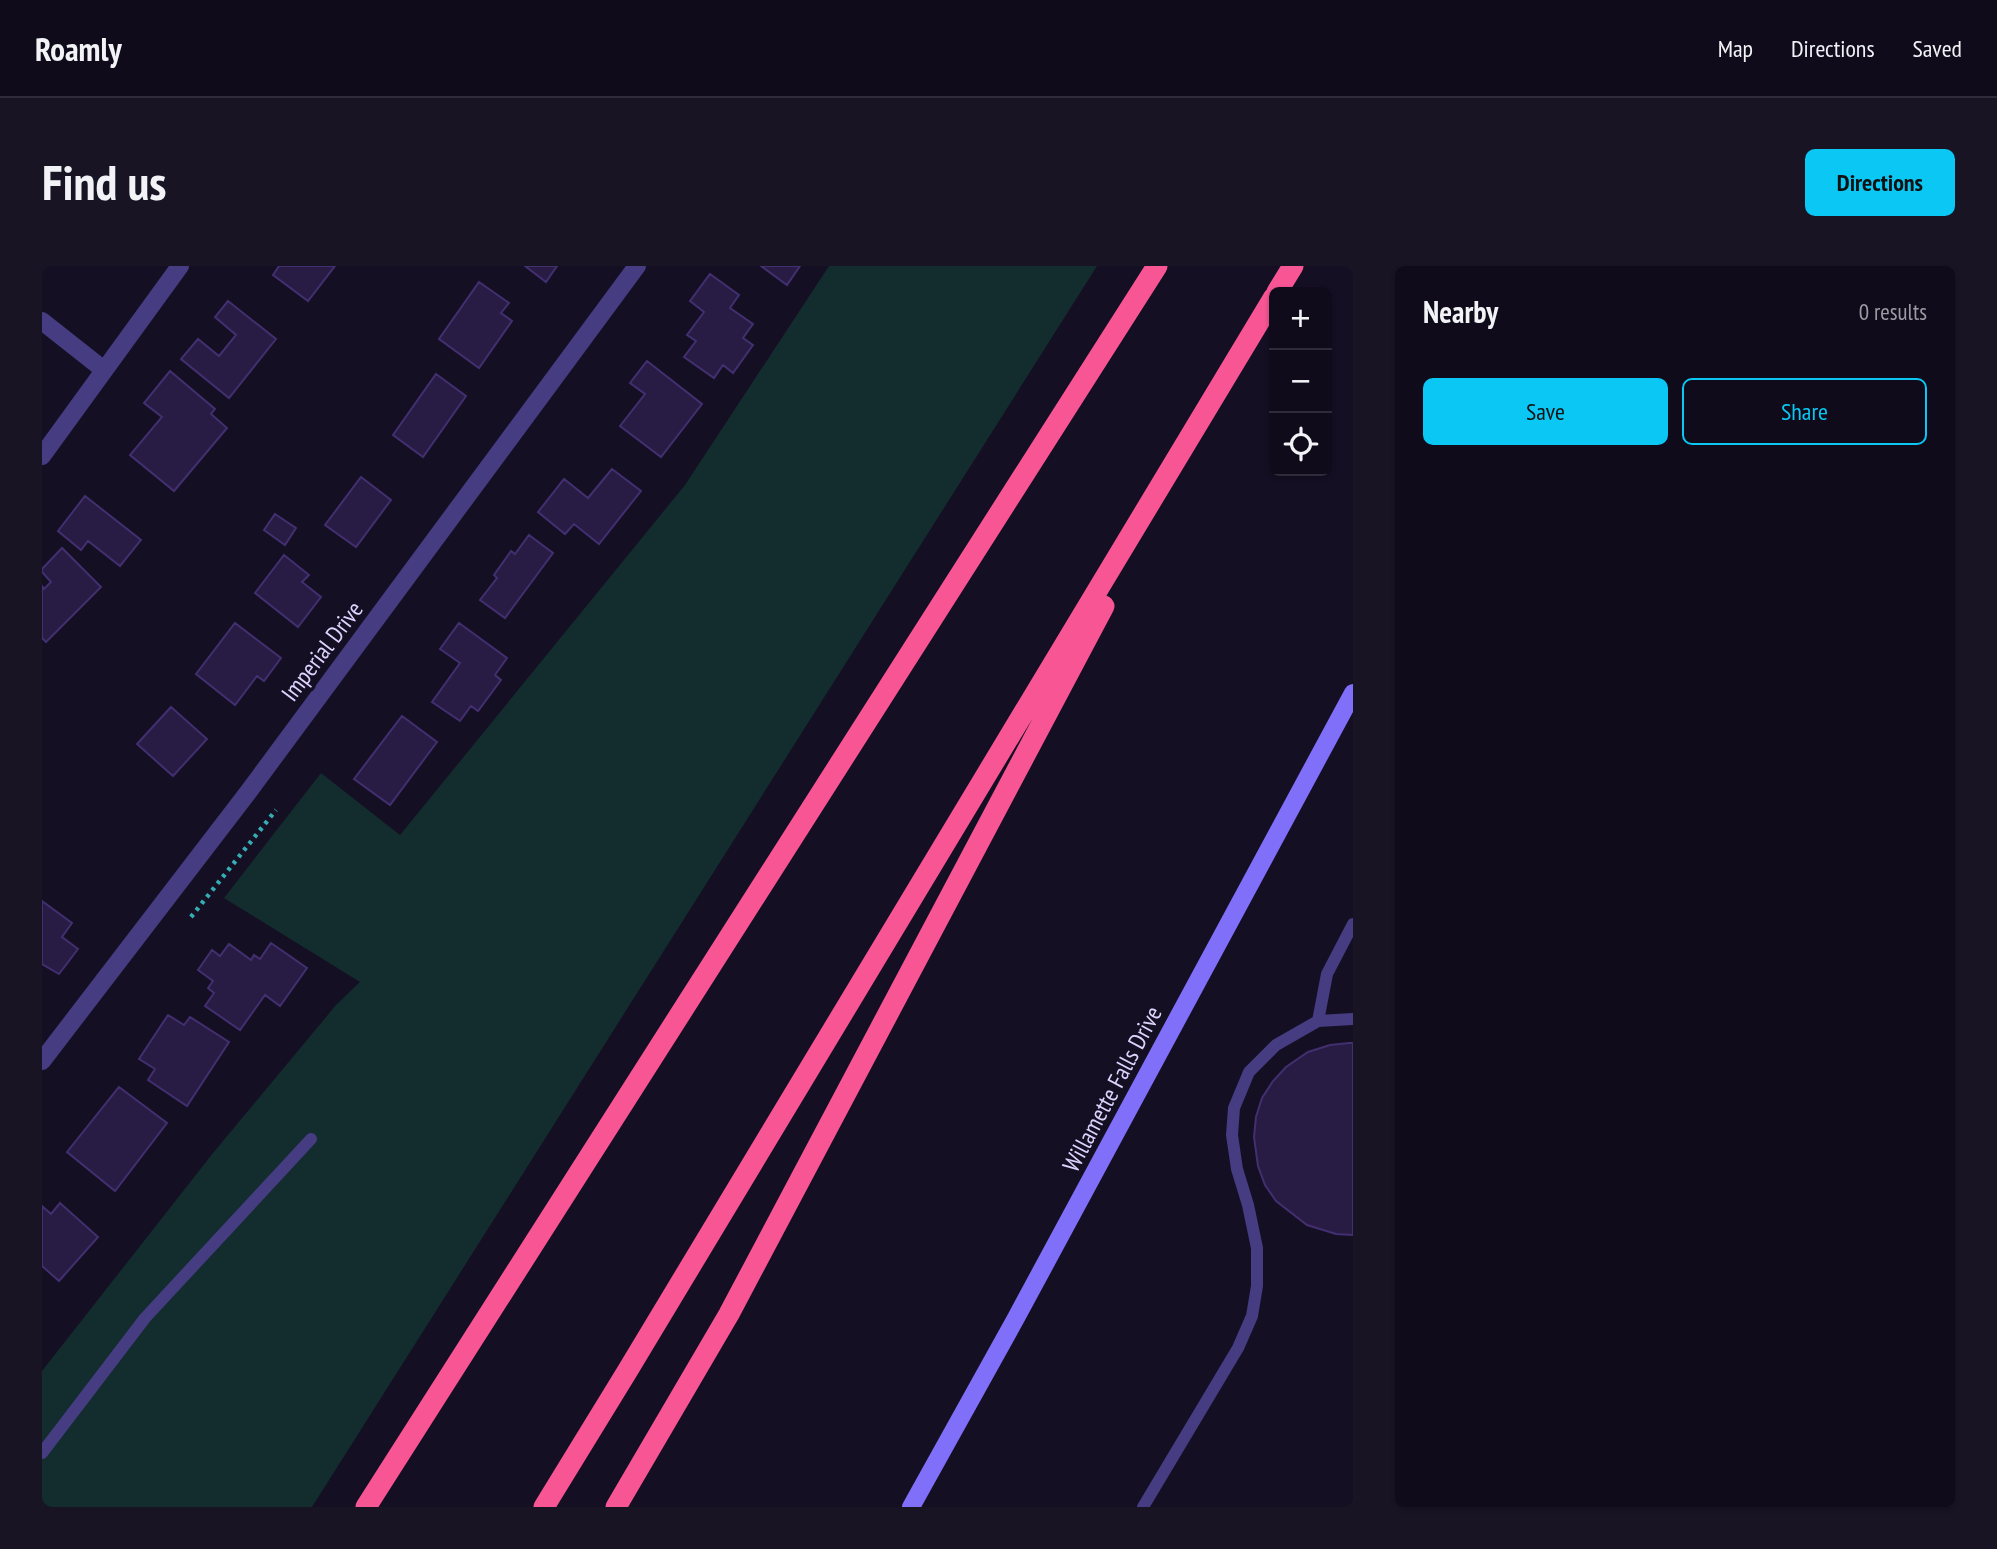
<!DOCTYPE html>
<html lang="en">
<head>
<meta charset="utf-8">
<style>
  :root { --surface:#100b1b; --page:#191424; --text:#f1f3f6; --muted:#9c9ba3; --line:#302b3a; --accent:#0ac7f4 }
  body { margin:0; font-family:"PT Sans Narrow",sans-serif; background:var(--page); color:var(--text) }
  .controls { position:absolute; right:21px; top:21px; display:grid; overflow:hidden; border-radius:10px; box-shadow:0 2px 5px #0004 }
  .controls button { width:63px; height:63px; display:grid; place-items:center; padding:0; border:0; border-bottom:2px solid var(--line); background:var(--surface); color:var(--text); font:35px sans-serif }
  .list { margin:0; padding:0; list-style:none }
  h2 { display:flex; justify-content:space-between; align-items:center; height:91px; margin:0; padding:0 28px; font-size:30px }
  h2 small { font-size:23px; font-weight:400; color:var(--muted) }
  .actions { display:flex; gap:14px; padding:21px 28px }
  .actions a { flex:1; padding:16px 0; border:2px solid var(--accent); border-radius:10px; text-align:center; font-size:24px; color:var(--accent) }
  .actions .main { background:var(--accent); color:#111 }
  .icon { flex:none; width:38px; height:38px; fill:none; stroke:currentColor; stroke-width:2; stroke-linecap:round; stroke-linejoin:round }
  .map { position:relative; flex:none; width:1311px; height:1241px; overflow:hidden; border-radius:10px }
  header { display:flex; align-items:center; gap:42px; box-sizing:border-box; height:98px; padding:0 35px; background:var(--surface); border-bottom:2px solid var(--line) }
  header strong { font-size:33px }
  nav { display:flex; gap:38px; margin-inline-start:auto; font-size:24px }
  .intro { display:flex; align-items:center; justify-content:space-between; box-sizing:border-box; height:168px; padding:0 42px }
  h1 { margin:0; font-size:49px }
  .button { padding:18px 32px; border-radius:10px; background:var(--accent); color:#111; font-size:24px; font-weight:700 }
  main { display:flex; gap:42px; padding:0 42px }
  aside { flex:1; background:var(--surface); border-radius:10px; box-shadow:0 2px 5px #0004 }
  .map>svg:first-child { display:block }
</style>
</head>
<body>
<header>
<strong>Roamly</strong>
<nav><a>Map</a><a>Directions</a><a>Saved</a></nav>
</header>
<div class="intro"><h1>Find us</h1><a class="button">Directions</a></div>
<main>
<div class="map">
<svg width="1311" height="1241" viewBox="0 0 1311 1241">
  <rect width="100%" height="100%" fill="#150f24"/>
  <path fill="#132c2e" d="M787 0H1055L270 1241H0V1105L171 887 294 739 318 716 182 632 279 507 358 569 643 219Z"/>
  <path fill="#281c44" stroke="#422f6f" stroke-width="2" d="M237 0H293L266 35 231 9Z
    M483 0H515L504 16Z
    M719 0H758L745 19Z
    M668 8 697 29 688 42 711 58 701 72 711 79 691 107 681 99 672 112 642 91 654 75 645 69 662 46 648 35Z
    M437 16 467 37 459 47 470 55 437 102 397 73Z
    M186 35 234 73 187 132 139 93 156 73 177 90 194 69 173 51Z
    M605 95 660 138 619 191 578 160 603 128 588 117Z
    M128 105 173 143 169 148 185 162 132 225 88 189 120 151 102 137Z
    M394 108 424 130 381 191 351 169Z
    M570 203 599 225 557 278 532 258 523 268 496 246 522 213 546 232Z
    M319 211 349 234 314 281 283 259Z
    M43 230 99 274 78 300 46 275 39 284 16 265Z
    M233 248 254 262 243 279 222 264Z
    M487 269 511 287 463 352 438 334 455 312 452 309 469 285 473 288Z
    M20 282 59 321 4 376 0 372V320L2 323 9 316 0 306V303Z
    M242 289 267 309 260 316 279 331 256 361 213 327Z
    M193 357 239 392 222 415 215 410 193 439 154 408Z
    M417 357 465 392 453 409 459 414 436 445 429 440 418 455 390 436 418 397 398 383Z
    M129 441 165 473 131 510 95 478Z
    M360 450 395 476 348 539 312 513Z
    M0 635 30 657 20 671 36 683 17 708 0 698Z
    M229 677 265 702 238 740 223 729 198 764 163 740 172 727 166 722 171 715 156 704 170 684 178 690 187 678 209 694 212 689 218 693Z
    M126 749 142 759 148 751 187 776 145 840 106 814 113 803 97 793Z
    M1307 777H1311V969L1294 968 1265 959 1234 935 1223 919 1216 900 1212 871 1214 851 1220 832 1231 815 1244 801 1266 786 1288 779Z
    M77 821 125 857 73 925 25 886Z
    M18 937 56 971 17 1015 0 1000V940L9 948Z"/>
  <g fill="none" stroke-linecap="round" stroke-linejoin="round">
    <path stroke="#34aeb2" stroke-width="4.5" stroke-dasharray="3.5 5" stroke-linecap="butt" d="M149 651 234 544"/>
    <path stroke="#453c81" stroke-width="12" d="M1276 755 1285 708 1311 658
      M0 1187 103 1052 269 873
      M1101 1241 1196 1082 1210 1050 1215 1020V982L1206 939 1195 903 1190 869 1192 842 1207 806 1234 779 1276 755 1311 753"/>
    <path stroke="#453c81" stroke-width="18" d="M0 55 62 104
      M0 190 138 0
      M0 795 207 525 595 0"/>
    <path stroke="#7f6ff9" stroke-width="18" d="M869 1241 974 1052 1311 427"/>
    <path stroke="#f85594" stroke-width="21" d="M1235 26 1251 0
      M324 1241 1115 0
      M502 1241 586 1104 1232 31
      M574 1241 687 1048 1062 340"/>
  </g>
  <g text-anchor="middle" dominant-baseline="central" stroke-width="7" stroke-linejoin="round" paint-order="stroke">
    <g font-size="24" fill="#ddd4fd" stroke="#150f24">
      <text transform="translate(280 385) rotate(-53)">Imperial Drive</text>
      <text transform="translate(1070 823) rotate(-62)">Willamette Falls Drive</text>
    </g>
  </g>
</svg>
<div class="controls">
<button>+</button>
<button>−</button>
<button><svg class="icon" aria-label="locate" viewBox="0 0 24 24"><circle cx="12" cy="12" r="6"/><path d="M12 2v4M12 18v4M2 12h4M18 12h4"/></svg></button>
</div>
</div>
<aside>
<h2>Nearby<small>0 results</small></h2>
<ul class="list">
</ul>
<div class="actions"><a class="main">Save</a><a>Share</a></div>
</aside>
</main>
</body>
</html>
